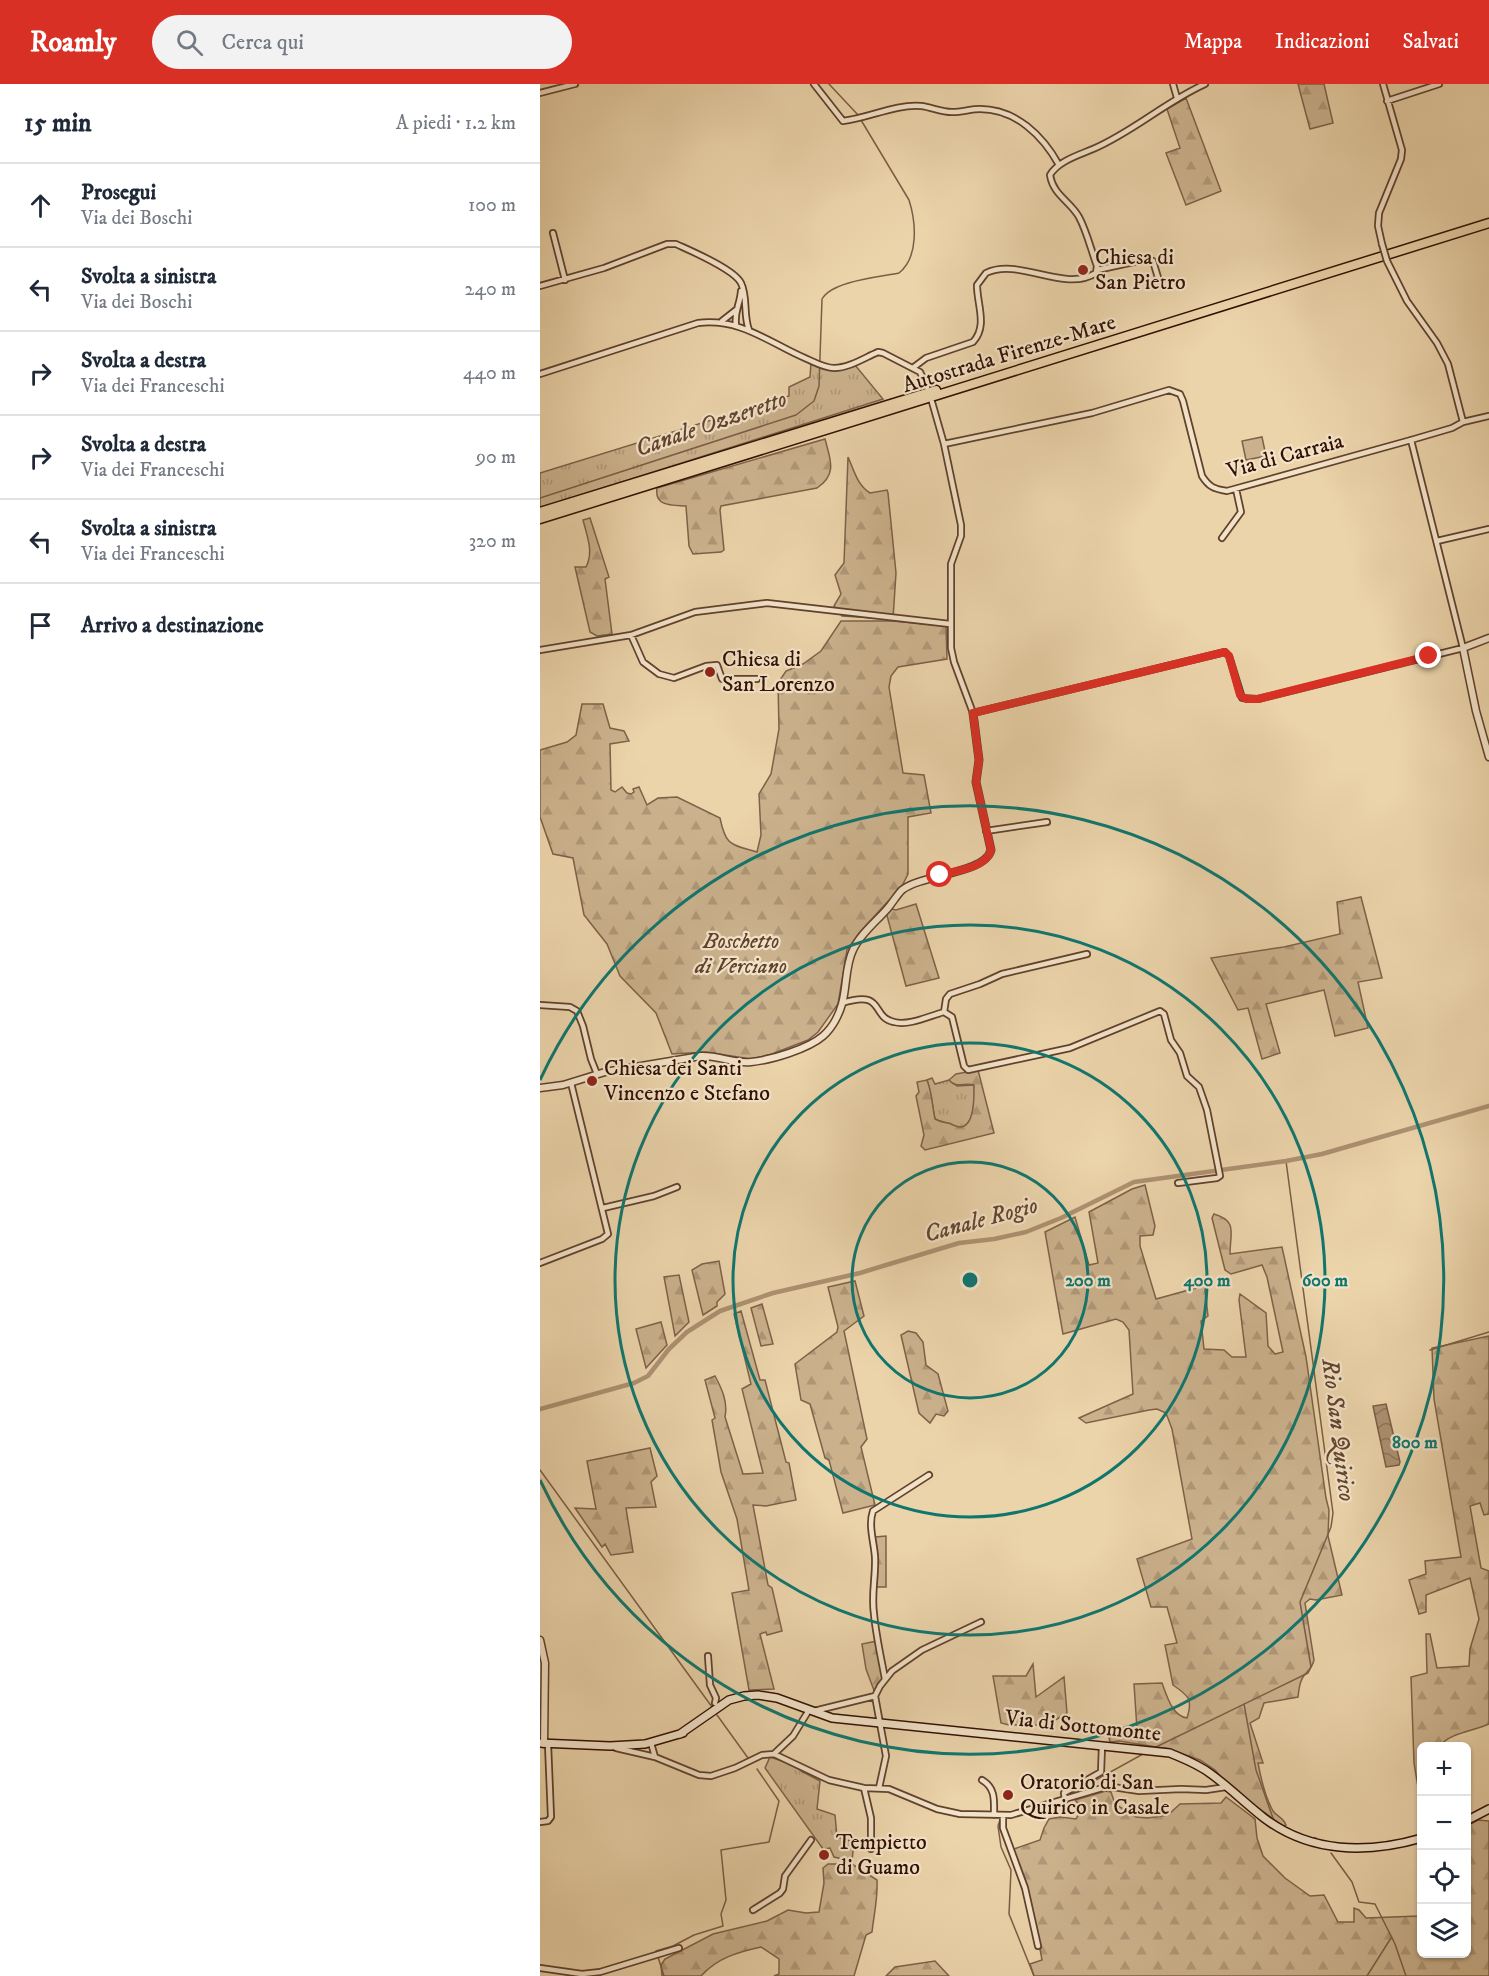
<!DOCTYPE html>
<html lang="it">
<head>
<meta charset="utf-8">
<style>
  :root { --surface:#fff; --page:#f2f2f3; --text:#1f2937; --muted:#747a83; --line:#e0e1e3; --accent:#d93025 }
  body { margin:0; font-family:"IM FELL DW Pica",serif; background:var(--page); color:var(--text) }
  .controls { position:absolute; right:18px; bottom:18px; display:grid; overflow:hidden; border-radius:9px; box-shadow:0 2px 4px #0004 }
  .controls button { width:54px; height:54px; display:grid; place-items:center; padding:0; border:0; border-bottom:2px solid var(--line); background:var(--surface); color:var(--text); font:30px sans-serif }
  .stop { position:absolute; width:18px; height:18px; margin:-14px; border:4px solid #d93025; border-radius:50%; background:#fff }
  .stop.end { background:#d93025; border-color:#fff; box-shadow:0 2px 6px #0008 }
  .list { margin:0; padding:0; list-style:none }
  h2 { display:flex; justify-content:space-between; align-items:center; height:78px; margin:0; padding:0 24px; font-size:26px }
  h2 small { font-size:20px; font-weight:400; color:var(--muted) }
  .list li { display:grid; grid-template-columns:39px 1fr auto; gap:18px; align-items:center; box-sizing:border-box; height:84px; padding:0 24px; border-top:2px solid var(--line) }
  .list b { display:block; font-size:22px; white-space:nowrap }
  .list p { margin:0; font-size:20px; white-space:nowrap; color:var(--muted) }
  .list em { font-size:20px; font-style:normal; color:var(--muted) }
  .icon { flex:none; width:33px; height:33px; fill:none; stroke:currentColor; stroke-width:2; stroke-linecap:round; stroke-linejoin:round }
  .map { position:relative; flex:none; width:949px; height:1892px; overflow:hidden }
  header { display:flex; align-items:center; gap:36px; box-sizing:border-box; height:84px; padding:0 30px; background:var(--accent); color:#fff }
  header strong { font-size:28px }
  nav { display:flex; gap:33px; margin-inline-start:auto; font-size:21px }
  .search { width:420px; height:54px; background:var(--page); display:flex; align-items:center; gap:15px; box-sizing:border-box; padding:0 21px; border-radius:33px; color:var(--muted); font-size:22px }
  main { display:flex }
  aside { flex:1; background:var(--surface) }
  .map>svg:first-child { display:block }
</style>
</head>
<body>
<header>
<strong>Roamly</strong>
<div class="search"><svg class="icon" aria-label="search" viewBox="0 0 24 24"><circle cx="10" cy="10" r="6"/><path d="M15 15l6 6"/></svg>Cerca qui</div>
<nav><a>Mappa</a><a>Indicazioni</a><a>Salvati</a></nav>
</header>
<main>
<aside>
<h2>15 min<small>A piedi · 1.2 km</small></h2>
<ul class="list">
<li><svg class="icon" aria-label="ahead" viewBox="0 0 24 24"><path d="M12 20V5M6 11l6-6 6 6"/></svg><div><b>Prosegui</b><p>Via dei Boschi</p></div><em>100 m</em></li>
<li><svg class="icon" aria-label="left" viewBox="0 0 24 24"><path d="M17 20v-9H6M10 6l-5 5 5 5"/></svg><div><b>Svolta a sinistra</b><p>Via dei Boschi</p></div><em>240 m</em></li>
<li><svg class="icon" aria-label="right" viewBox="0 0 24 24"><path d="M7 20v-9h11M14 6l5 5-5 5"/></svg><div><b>Svolta a destra</b><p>Via dei Franceschi</p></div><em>440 m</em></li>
<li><svg class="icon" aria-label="right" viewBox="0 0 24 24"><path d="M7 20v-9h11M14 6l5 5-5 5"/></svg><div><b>Svolta a destra</b><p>Via dei Franceschi</p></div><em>90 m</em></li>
<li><svg class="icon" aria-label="left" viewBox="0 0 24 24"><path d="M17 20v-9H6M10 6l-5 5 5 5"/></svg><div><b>Svolta a sinistra</b><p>Via dei Franceschi</p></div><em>320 m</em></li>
<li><svg class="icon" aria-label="arrive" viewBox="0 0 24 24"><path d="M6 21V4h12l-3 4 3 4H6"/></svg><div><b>Arrivo a destinazione</b></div></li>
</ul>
</aside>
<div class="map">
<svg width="949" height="1892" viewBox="0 0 949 1892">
  <defs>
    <pattern id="grass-tufts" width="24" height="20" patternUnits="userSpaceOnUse" patternTransform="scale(1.5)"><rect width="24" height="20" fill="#cbb28d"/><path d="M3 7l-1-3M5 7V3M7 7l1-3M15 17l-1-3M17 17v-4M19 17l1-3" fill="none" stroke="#af9878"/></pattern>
    <pattern id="forest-firs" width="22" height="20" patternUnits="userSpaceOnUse" patternTransform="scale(1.5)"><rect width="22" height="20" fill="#cbb28d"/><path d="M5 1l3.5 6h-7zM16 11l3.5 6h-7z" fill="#af9878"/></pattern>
    <pattern id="water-waves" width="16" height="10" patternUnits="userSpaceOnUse" patternTransform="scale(1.5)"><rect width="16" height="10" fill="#ac9171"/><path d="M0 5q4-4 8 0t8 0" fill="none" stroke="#8d755b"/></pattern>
  </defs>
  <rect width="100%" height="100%" fill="#ebd3aa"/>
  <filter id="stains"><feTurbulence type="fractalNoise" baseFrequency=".00333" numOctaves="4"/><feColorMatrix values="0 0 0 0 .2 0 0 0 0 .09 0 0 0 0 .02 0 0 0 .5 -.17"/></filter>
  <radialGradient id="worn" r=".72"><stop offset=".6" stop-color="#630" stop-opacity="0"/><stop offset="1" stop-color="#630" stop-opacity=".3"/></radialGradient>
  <path fill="url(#grass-tufts)" stroke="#7e6148" stroke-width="1.5" d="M271 279 289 286 315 281 343 315 0 424V389L249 312V303L270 293Z
    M392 994 395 1000 409 996 417 1002 434 1001C435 1012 435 1041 421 1043 416 1044 413 1040 408 1039 402 1038 400 1038 395 1035 392 1021 392 1009 387 996Z
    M230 1673 260 1683 261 1687 280 1697 277 1725 295 1731 297 1753 314 1758 312 1777 294 1773 290 1764 283 1765 225 1684Z"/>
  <path fill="url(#forest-firs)" stroke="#7e6148" stroke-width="1.5" d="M758 0H784L793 39 770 45Z
    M646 14 681 107 646 121 626 69 640 64 627 25Z
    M285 355C290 375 298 390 277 404L181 422 180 426 184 466 181 468 153 470 149 462 146 422C133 421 114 423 117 404Z
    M308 373C314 386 317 401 330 409L347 406 348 409 356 489 353 535 302 532 294 522 301 510 295 491 304 479Z
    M50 434 69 493 65 495 72 550 57 552 50 548 35 483H46C54 468 47 452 43 436Z
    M301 537H353L406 542 407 575 358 583 351 592 349 603 363 689 384 691 391 729 368 733V790L362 802 319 849 307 866 298 920 278 948 268 956 232 970 211 975 166 968 132 970 116 929 80 892 67 860 44 831 33 774 13 770 0 733V666L27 658 36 651 42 620H63L70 644 84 647 89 657 70 660 71 706 75 708 82 703 87 709 91 710 94 708 93 705 99 703 107 721 118 714 137 713 180 734C186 763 191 760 217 768L221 751 219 710 231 690 239 645 238 599 246 587 263 580 281 567Z
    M821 813 842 894 818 898 828 944 795 952 784 906 726 920 740 969 722 975 708 924 698 926 671 874 744 863 800 850 797 818Z
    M376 820 399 894 366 902 346 828 352 825 356 826Z
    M438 986 454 1049 385 1066 381 1062 384 1051 376 1012 379 1008 377 998 387 996C392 1009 392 1021 395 1035 400 1038 402 1038 408 1039 413 1040 416 1044 421 1043 435 1041 434 1012 434 1001 425 998 416 1005 409 996L416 990Z
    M605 1101 615 1142 613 1151 600 1152V1162L616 1215 656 1204 661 1199 667 1200 665 1206 668 1232 661 1237 664 1265 684 1266 692 1273H706L699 1216 700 1210 726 1229 728 1262 735 1270 743 1268 727 1193 722 1181 691 1190 685 1186 672 1134 674 1130C698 1137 690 1149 690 1170L742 1163 766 1273 786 1414 789 1426 788 1452 802 1511 776 1516 770 1515 765 1519 774 1576C772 1585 768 1586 763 1593 759 1599 759 1606 758 1613L724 1619 719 1634 710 1639 723 1679H718C721 1695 725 1713 733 1727 737 1733 743 1733 746 1741L743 1742 691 1704 675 1686 660 1676 629 1665 579 1657 570 1658 569 1654 597 1645 594 1600 622 1599C627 1612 632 1632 647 1634 653 1615 649 1612 633 1601L625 1561 637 1559 627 1523H611L597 1475 652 1455 632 1345 626 1329 617 1325 609 1326 546 1339 539 1334 593 1310 589 1246 583 1238 576 1235 523 1250 505 1148 535 1133 549 1181 558 1179 549 1128 592 1105Z
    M179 1177 185 1210 177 1218V1222L163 1231 152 1186 162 1180Z
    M139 1191 149 1238 135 1252 124 1193Z
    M315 1197 324 1232 304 1247 327 1355 321 1363 335 1421 303 1429 289 1376 285 1374 270 1320 261 1316 255 1280 297 1248 298 1243 288 1203Z
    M222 1220 233 1260 221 1262 211 1224Z
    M201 1227 220 1296H225L246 1378 249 1379 256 1416 226 1422 213 1421 228 1501 232 1504 242 1547 227 1551 226 1548 220 1550 234 1605 209 1606 192 1509 209 1506 197 1435 181 1388 172 1336 175 1334 165 1296 175 1292C182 1305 188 1318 185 1333L203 1390 223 1389 202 1305 211 1300 194 1230Z
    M121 1238 127 1261 106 1284 96 1245Z
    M368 1247 376 1249 383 1258 386 1281 398 1290 408 1327 404 1332 396 1330 390 1339 379 1329 361 1251Z
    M949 1252V1430L944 1431 940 1419 930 1422 941 1484 949 1487V1640C934 1647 909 1649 900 1662H882L881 1721 874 1679 871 1593 887 1589 886 1550H890L897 1584 929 1582 930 1565 939 1535 930 1494 886 1511V1528L879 1530 869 1496 886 1490 885 1477 921 1473 894 1315 892 1264Z
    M110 1364 117 1392 111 1398 116 1423 86 1424 93 1468 71 1471 65 1460 62 1463 35 1424 56 1425 47 1377Z
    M346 1452V1503H334L335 1453Z
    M337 1557 344 1593 335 1609 326 1585 322 1560Z
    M493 1580 496 1613 524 1593 527 1629 507 1641H469L461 1639 453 1592H486Z
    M566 1707 571 1708 575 1720 596 1733 608 1734 628 1731 640 1720 681 1719 686 1713 715 1735 717 1754 723 1772 745 1794 770 1812 784 1811 798 1838H814V1824L819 1826 826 1834 879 1832 881 1830 882 1870H926L927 1742 938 1736 949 1737V1892H494L490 1880 502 1876 498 1854 471 1766 500 1756 504 1744 509 1735 520 1733 536 1735 542 1725 535 1716Z
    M288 1780H312L337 1796C338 1814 334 1830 332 1848L326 1851 314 1892H234L239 1890V1875L221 1863C198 1868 177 1874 161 1892H122L121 1881 125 1875 173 1850 227 1837 248 1826 266 1829 279 1828 284 1799 283 1784Z
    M395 1877 409 1892H346L355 1883Z"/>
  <path fill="#cbb28d" stroke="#7e6148" stroke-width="1.5" d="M722 353 726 372 706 376 702 357Z"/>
  <path fill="url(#water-waves)" stroke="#7b5d45" stroke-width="1.5" d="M846 1320 860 1378 859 1381 846 1383 833 1322Z"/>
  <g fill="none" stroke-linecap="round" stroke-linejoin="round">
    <path stroke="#7b5d45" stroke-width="1.5" d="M289 0 319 32
      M0 414 256 331 274 317 279 302 282 215C292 197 339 193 359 189 379 173 376 138 369 116L321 36
      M890 1266 949 1248
      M0 1386 172 1623
      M704 1620 716 1686 734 1737
      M177 1631 208 1674
      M616 1663 768 1589 771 1583 760 1518 791 1443 793 1429 746 1077
      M527 1712 603 1670
      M474 1727 522 1713
      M460 1736 458 1742 461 1763 471 1786 469 1830 494 1892
      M771 1754H776
      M791 1769 812 1798 819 1818 835 1820 855 1860 866 1892
      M116 1867 133 1862 154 1851 183 1842 181 1830 186 1816 181 1766 229 1758 239 1717 217 1685
      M118 1873 124 1892
      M827 1892 851 1854"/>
    <path stroke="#ac9171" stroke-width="4.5" d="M0 1325 94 1299 108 1292 129 1265 147 1248 180 1227 233 1209 320 1189 419 1159 454 1155 486 1148 521 1134 594 1098 746 1077 782 1070 949 1022"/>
    <g stroke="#60412c" stroke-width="8">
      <path id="minor" d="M274 0 303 37C329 34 355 20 381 22 391 23 401 28 412 28 422 28 431 25 440 25 476 25 503 52 519 81
        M633 0 637 14
        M0 9 35 0
        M847 17 899 0
        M13 149 25 196
        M842 160 838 142 839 129 861 75 862 66 843 0
        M847 177 867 217 897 259 908 280 923 338
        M557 186 607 175 613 177 619 197
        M0 202 64 184 127 160H136C151 167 194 185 201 199 208 213 203 231 209 246
        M182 237 196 226
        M196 241C194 227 200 221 201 207
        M374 283 386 274 433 258C448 242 437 221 437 201L446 189C479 173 524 209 556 189L557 182C551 166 547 148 539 133 530 117 513 111 510 91 518 77 539 71 553 65 593 48 625 18 665 0
        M0 290 158 239C202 234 229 259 267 275 276 279 285 284 294 284 309 284 324 274 338 268L343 269 380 288 387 303
        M392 318 404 360 421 441V452L411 480V564L414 578 433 629 685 568 689 572 702 614 718 615 923 564 871 356
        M404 360 552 329 629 306 640 310 643 317 662 392C669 403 674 405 687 407L871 356 912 344 923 338 949 332
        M682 454 701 428 696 405
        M897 457 949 445
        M91 551 103 578 119 590 134 594 166 582 177 581 182 595H217
        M0 566 91 551 155 528 227 519 410 540
        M446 747 507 738
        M302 919C346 905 330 933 354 938 369 942 389 932 404 928L412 933 424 982 428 986 530 964 620 927 624 930 631 956 640 969 647 992 659 1003 667 1026 680 1092 677 1094 638 1099
        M0 921 30 923 37 927 43 942 51 975 57 990
        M404 928 406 915 410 910 440 900 462 890 547 870
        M63 1124 114 1112 137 1103
        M0 1179 62 1155 68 1150 31 999
        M168 1572 170 1601 176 1614 175 1619
        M345 1595C341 1573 336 1552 334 1530 331 1511 336 1492 335 1473 334 1458 328 1441 333 1427L389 1391
        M274 1627 335 1612
        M111 1659 115 1673
        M76 1664 115 1673 159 1691 171 1692 195 1684 222 1671 234 1670 289 1696 324 1704 349 1705 397 1725 420 1730 471 1731 562 1704 573 1703 599 1707 641 1705 666 1706 686 1703
        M234 1670 253 1652 269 1626
        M442 1696C456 1704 454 1717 454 1731
        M324 1704 331 1734V1765
        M339 1704 346 1672 335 1612 340 1602 352 1587 382 1566 441 1538
        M525 1716 524 1709 561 1688 562 1662
        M463 1732V1744L485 1804 498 1862
        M0 1738 8 1737 11 1733 8 1660
        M213 1826 240 1809 243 1805 245 1792 271 1756
        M0 1884 42 1890 60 1888 139 1864"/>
    </g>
    <g stroke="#60412c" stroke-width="9">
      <path id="tertiary" d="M949 554 923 564 936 627 949 673
        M0 1004 23 1001 65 988 161 972C178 971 194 980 211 978 231 976 268 965 283 952 292 944 299 931 302 920 307 903 305 882 313 866 320 850 337 837 348 824 353 818 357 811 362 806 382 790 445 790 451 766L436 698 439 676 433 629
        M0 1556 5 1579 4 1660"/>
    </g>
    <g stroke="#311002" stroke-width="10">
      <path id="secondary" d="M140 1650 189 1616 204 1612 218 1611 237 1614 292 1634 630 1669C644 1675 658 1680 671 1690 689 1703 706 1720 724 1734 770 1769 827 1770 882 1754
        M0 1659 70 1662 105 1660 143 1649
        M926 1737 949 1725"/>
    </g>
    <g stroke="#311002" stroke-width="11">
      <path id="motorway" d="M0 428 396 306
        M0 435 949 139"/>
    </g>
    <use href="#minor" stroke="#f2e2c8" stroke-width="4.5"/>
    <use href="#tertiary" stroke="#f2e2c8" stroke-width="6"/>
    <use href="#secondary" stroke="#f2e2c8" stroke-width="7"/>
    <use href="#motorway" stroke="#ebd3aa" stroke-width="8"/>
    <g stroke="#60412c" stroke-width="8" stroke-linecap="butt">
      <path id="minor-bridge" d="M842 160 847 177"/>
    </g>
    <use href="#minor-bridge" stroke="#f2e2c8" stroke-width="4.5"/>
  </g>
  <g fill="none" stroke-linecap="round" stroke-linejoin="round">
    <path stroke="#d93025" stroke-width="8" d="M400 791C415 787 447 784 451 766L436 698 439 676 433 629 685 568 689 572 700 611 706 615H718L889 572"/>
  </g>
  <g fill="none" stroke="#0f766e" stroke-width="3">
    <circle cx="430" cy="1196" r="118"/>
    <circle cx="430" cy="1196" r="237"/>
    <circle cx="430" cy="1196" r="355"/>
    <path d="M0 996A474 474 0 1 1 0 1396"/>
  </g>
  <g fill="#8f2418" stroke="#f2e2c8" stroke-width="2">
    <circle cx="543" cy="186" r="6"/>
    <circle cx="170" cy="588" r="6"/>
    <circle cx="52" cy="997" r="6"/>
    <circle cx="468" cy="1711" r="6"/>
    <circle cx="284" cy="1771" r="6"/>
  </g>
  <g text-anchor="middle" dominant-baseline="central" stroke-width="4.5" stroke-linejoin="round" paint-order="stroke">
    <g font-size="22" fill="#311002" stroke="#f2e2c8" text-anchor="start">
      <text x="555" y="173">Chiesa di<tspan x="555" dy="25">San Pietro</tspan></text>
      <text x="182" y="575">Chiesa di<tspan x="182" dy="25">San Lorenzo</tspan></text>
      <text x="64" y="984">Chiesa dei Santi<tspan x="64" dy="25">Vincenzo e Stefano</tspan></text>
      <text x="480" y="1698">Oratorio di San<tspan x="480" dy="25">Quirico in Casale</tspan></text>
      <text x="296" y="1758">Tempietto<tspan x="296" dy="25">di Guamo</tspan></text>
    </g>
    <g font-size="22" fill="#311002" stroke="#f2e2c8">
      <text transform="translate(469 270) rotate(-17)">Autostrada Firenze-Mare</text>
      <text transform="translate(745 372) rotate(-15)">Via di Carraia</text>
      <text transform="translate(543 1642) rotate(6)">Via di Sottomonte</text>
    </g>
    <g font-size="22" font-style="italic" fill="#5f412c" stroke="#f2e2c8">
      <text x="201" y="857">Boschetto<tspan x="201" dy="25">di Verciano</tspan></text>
    </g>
    <g font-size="24" font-style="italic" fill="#62442e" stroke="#f2e2c8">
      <text transform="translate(171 340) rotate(-19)">Canale Ozzeretto</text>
      <text transform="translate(441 1136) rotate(-15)">Canale Rogio</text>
      <text transform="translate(798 1346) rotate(83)">Rio San Quirico</text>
    </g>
  </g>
  <circle cx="430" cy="1196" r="9" fill="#0f766e" stroke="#f2e2c8" stroke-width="3"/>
  <g font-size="18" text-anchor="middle" font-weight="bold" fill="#0f766e" stroke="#f2e2c8" stroke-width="4.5" stroke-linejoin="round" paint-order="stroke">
    <text x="548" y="1202">200 m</text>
    <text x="667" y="1202">400 m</text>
    <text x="785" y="1202">600 m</text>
    <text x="875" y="1364">800 m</text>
  </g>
  <rect width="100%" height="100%" filter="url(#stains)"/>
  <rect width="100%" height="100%" fill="url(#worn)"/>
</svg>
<div class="controls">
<button>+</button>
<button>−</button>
<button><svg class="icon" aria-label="locate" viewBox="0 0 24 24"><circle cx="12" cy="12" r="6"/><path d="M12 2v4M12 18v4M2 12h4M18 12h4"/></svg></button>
<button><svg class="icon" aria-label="layers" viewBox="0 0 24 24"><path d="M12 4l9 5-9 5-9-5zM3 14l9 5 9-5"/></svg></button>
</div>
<div class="stop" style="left:400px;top:791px"></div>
<div class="stop end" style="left:889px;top:572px"></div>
</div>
</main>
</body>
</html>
